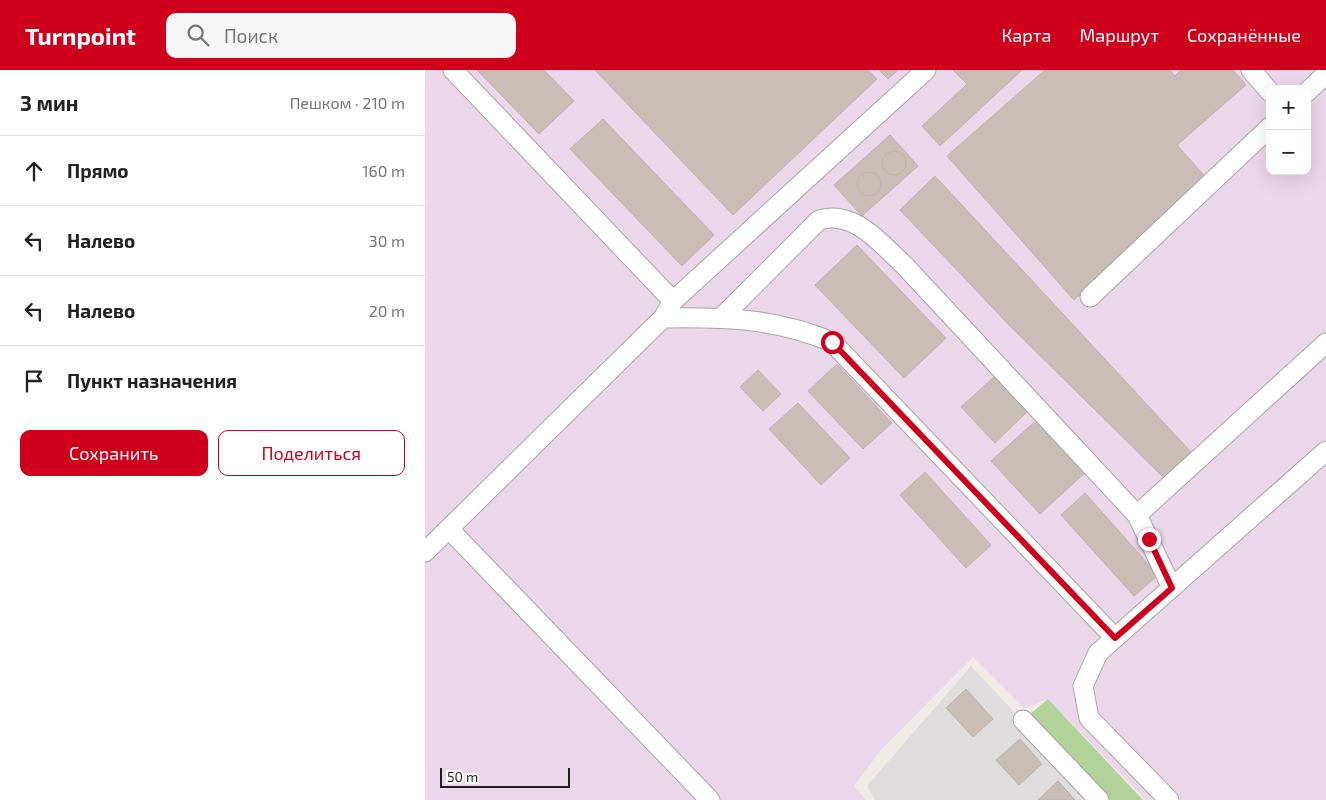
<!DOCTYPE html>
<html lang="ru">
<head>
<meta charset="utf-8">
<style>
  :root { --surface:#fff; --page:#f6f6f6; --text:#222; --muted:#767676; --line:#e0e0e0; --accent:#cf001b }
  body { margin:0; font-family:"Exo 2",sans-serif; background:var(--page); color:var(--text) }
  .controls { position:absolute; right:15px; top:15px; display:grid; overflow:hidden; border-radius:10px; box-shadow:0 5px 20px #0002 }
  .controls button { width:45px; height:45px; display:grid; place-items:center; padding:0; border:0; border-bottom:1px solid var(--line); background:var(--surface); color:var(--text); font:25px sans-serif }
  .scale { position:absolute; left:15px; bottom:12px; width:130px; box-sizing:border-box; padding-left:5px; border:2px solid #1f1f1f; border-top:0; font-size:14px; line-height:18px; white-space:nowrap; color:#1f1f1f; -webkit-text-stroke:4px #fff; paint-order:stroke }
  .stop { position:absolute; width:15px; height:15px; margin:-11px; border:4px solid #cf001b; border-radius:50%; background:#fff }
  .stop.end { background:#cf001b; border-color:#fff; box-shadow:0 1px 5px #0008 }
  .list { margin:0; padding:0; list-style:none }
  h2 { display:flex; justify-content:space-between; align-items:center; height:65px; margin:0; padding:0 20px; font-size:21px }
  h2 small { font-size:16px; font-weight:400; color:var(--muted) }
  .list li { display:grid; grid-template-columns:32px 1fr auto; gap:15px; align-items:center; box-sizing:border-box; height:70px; padding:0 20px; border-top:1px solid var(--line) }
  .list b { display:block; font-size:19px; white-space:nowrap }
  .list em { font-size:16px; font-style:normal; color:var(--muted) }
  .actions { display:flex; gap:10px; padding:15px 20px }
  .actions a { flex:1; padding:11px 0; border:1px solid var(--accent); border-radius:10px; text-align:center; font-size:18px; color:var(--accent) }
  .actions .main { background:var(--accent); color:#fff }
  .icon { flex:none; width:28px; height:28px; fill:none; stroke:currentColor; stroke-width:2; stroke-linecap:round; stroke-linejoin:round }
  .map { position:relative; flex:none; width:901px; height:730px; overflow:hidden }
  header { display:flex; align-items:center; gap:30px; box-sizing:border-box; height:70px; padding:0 25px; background:var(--accent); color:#fff }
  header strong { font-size:24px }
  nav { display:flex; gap:28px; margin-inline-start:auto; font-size:18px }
  .search { width:350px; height:45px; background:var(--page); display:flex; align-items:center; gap:12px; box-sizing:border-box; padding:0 18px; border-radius:10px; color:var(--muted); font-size:19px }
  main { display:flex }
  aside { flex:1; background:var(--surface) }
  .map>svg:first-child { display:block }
</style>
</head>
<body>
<header>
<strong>Turnpoint</strong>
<div class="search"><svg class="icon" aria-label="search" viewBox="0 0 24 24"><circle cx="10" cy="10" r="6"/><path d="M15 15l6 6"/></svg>Поиск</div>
<nav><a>Карта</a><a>Маршрут</a><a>Сохранённые</a></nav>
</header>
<main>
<aside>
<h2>3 мин<small>Пешком · 210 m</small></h2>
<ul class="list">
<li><svg class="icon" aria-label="ahead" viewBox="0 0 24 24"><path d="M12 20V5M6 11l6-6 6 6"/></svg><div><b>Прямо</b></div><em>160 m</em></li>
<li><svg class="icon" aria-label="left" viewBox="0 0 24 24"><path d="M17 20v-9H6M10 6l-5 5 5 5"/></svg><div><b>Налево</b></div><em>30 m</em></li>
<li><svg class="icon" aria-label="left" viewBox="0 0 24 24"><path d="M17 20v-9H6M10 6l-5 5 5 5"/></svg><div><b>Налево</b></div><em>20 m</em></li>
<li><svg class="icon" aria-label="arrive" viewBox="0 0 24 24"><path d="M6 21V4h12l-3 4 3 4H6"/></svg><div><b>Пункт назначения</b></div></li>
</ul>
<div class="actions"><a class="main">Сохранить</a><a>Поделиться</a></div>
</aside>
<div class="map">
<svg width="901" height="730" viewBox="0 0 901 730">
  <rect width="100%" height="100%" fill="#f1ebe5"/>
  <path fill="#dedcdd" d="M546 596 672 730H450L442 716Z"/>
  <path fill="#ead7e9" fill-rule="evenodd" d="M0 0H901V730H721L623 629 600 639 548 587 455 681 429 716 441 730H0ZM845 19H882V101H845Z"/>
  <path fill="#b1d298" d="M623 629 718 730H674L598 650Z"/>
  <path fill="#c9bdb8" stroke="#c3b0a7" d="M52 0H119L149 31 114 64Z
    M170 0H443L452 9 308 145Z
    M454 0H473L463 9Z
    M528 0H597L515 76 497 56 542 14Z
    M620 0H745L750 6 756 0H808L821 15 752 75 784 111 649 230 522 86Z
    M178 49 289 165 257 196 145 79Z
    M465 65 493 96 437 146 409 115Z
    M457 93a12 12 0 1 1 24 0a12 12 0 1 1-24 0Z
    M432 114a12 12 0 1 1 24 0a12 12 0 1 1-24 0Z
    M510 106 766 382 739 408 584 255 475 140Z
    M432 175 521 268 479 308 390 215Z
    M412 294 467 353 438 379 383 321Z
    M333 300 356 324 338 341 315 317Z
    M570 306 603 341 570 373 536 337Z
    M373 333 425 388 396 415 344 359Z
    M615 347 663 400 615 444 566 391Z
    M500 402 566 475 541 498 475 425Z
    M660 423 733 505 709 526 636 445Z
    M541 619 568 649 548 667 521 638Z
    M595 669 617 694 594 715 571 690Z
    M633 711 650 730H613Z"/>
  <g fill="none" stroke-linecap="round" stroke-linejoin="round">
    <g stroke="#a6a6a6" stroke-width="21">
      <path id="minor" d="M28 0 248 231
        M826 0 845 22
        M882 22 901 4
        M665 227 845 57
        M297 247 394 150C429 139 456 174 479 195L712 445 747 518
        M238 248C298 247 351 248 407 272L690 568
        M712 445 901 273
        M24 459 285 730
        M0 482 238 248 248 231 501 0
        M598 650 674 730
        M744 730 664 648 658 616 673 583 901 381"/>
    </g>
    <use href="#minor" stroke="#fff" stroke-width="19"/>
  </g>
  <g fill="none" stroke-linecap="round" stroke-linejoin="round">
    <path stroke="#cf001b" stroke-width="6" d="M407 272 690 568 747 518 724 469"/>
  </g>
</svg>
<div class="controls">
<button>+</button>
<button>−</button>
</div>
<div class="scale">50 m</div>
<div class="stop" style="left:407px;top:272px"></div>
<div class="stop end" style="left:724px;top:469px"></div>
</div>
</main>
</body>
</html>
